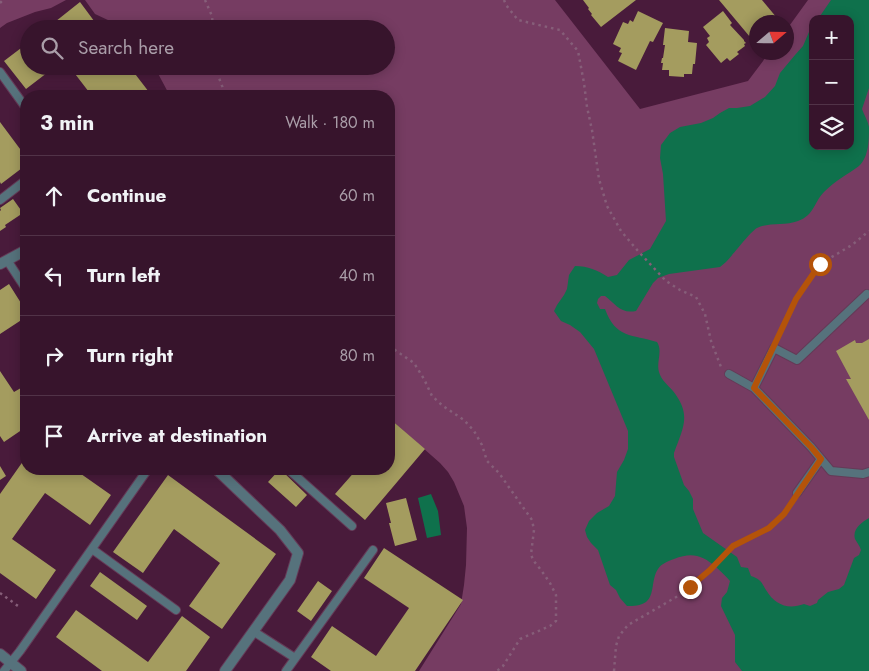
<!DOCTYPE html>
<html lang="en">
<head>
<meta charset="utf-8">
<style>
  :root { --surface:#37142c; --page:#422138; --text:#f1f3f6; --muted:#aa9ea9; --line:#513348 }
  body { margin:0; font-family:Jost,sans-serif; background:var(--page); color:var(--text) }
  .controls { position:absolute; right:15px; top:15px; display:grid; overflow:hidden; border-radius:10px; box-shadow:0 2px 12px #0003 }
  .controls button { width:45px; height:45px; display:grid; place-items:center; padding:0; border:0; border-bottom:1px solid var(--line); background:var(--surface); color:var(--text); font:25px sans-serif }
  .compass { position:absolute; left:749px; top:15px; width:45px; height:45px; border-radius:50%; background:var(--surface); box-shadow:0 2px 12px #0003; rotate:70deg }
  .stop { position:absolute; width:15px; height:15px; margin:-11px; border:4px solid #b45309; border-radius:50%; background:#fff }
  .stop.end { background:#b45309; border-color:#fff; box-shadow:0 1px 5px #0008 }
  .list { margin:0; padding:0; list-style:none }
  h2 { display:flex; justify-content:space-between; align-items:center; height:65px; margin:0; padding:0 20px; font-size:21px }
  h2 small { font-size:16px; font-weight:400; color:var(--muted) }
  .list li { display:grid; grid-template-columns:32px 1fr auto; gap:15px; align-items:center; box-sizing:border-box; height:80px; padding:0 20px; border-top:1px solid var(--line) }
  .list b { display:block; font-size:19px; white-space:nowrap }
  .list em { font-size:16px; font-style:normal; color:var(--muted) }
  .icon { flex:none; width:28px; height:28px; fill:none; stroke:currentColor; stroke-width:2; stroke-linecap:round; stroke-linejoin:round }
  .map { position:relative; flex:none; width:869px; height:671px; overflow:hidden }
  .search { position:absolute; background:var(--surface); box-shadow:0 2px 12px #0003; left:20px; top:20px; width:375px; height:55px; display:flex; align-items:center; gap:12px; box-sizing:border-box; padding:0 18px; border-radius:28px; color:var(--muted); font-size:19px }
  .panel { position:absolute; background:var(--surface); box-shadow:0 2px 12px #0003; left:20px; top:90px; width:375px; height:385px; border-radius:20px }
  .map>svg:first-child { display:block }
</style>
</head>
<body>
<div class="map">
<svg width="869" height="671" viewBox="0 0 869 671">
  <rect width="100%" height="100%" fill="#491b3b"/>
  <path fill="#763c62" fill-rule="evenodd" d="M0 0H66L51 8 35 12 7 23 0 28Z
    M85 0H555L640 109 748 81 769 53 786 52 787 29 808 0H869V671H419L461 604 464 585 466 565 467 528 464 506 454 482 448 472 440 463 389 418V96H170L154 66H386V29H121L110 21 95 14ZM813 19H850V146H813Z"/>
  <path fill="#0f714c" d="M831 0H869V88L862 109C864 115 868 121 869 127 869 139 869 157 859 166 848 174 835 181 825 191 814 201 815 215 798 221 785 226 769 222 757 228 751 231 732 256 726 262L720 267 669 274 658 278 653 283 636 311C620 314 616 304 605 296H601L598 299 597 303 600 309H605C616 339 632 334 657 342 663 351 656 362 659 372 661 380 668 385 673 391 692 415 683 428 674 453V457L684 485 689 491 693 499V509L703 533 737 557 741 567 748 568 751 576C754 577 757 578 759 580 762 582 764 587 766 590 775 605 788 610 804 604L810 606 817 603 818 600 828 592 839 589 844 585 854 558 859 555 861 550C860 546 857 543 855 539 852 529 862 522 869 518V671H742L735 662V635L721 606 722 598 727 592 730 581C726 576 721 572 716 567 702 555 692 552 674 559 668 561 661 564 658 569 651 579 655 595 646 602 640 606 634 606 627 606L620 598 616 590 610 585 598 550 591 543 587 537 585 530 589 521 597 513 609 506 615 496 617 472 624 460 628 449V431L594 349 580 332 570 325 561 321 554 311 557 305 564 295 567 289 569 275 575 266C588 266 597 270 608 277L617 275 629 260 650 249 666 221 663 174 660 158 661 145 670 133 680 127 701 123 713 118 720 113 729 108H737L750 106 765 97 775 86 780 73 795 55 803 46 809 32 813 26V146H850V19H818Z
    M431 494 438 511 441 535 427 538 418 498Z"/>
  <path fill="#a49c5f" d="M583 0H636L601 27 591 15 592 14 588 9 589 8Z
    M719 0H762L777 18 771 22H756V31L750 37Z
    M80 2 100 29H46Z
    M638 11 663 23 653 42 650 41 636 70 618 61 622 53 619 52 621 48 613 44 623 22 628 24 630 20 633 22Z
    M723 11 732 23 730 25 744 40V41L746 43 744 44 745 46 737 52 739 54 730 61 727 58 721 63 706 45 709 42 707 38 710 36 703 27Z
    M665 28 689 31 688 42 697 43 695 64H693L692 74H684V77L669 76V70H662L663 63H661L662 58H663L665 45H663Z
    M29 42V66H56L26 89 4 61Z
    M69 66H129L152 96H92Z
    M0 122 26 157V165L1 184 0 182Z
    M13 199 23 213 5 225 6 227 0 231V211L1 210 0 208Z
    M9 284 26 311V317L0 334V290Z
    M869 339V420L846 379H851L836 351 855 340 856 343H862Z
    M0 371 14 392 26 385V427L4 442 0 436Z
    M389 418 425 449 365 520 335 494 357 469H389Z
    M26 457V469H74L111 495 90 525 45 493 12 539 56 570 36 599 0 573V494Z
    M0 466 6 476 0 480Z
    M280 469 307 495 296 507 268 482Z
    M168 475 276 554 222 629 189 606 220 563 174 529 143 573 113 552Z
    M406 498 417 540 395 546 389 523H391L386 503Z
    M384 548 463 600 415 671H331L311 657 332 626 376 656 409 608 364 578Z
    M100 572 147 606 137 620 90 586Z
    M318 581 332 591 311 621 297 611Z
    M76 610 148 662 182 616 210 637 186 671H102L56 637Z"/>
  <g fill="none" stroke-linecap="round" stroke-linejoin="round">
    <g stroke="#653a57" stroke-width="10">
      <path id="lane" d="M0 72 26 108
        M0 200 26 180
        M7 260 26 289
        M729 374 754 388 811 447 831 471 863 474 869 472
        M754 388 774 348 797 360 867 294
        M288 469 352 526
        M797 493 821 459
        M92 549 176 610
        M253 631 295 658
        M4 671 20 651 148 469
        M286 671 373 550"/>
    </g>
    <g stroke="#653a57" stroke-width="12">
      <path id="street" d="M0 264 26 250
        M216 469 280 530 298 553 290 580 225 671
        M0 654 21 671"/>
    </g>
    <path stroke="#865e79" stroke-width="2.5" stroke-dasharray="2.5 4" stroke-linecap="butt" d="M205 0 212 16 213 29
      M504 0 506 5 518 20 560 30 578 51 584 83 587 107 592 130 599 179 607 206 621 231 638 251 666 281 680 290 696 297 705 314 711 341 721 367
      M0 3 3 0
      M217 66 219 78 226 96
      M779 337 796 299 820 264 852 245 869 231
      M389 346 414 363 424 379 432 396 443 406 464 420 474 431 482 445 487 461 499 473 532 520 534 530 531 554 533 560 541 570 550 583 556 595V621L550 626 520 639 503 666 497 671
      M0 593 18 606
      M614 671 616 646 619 636 628 625 678 596 710 570 733 546 769 528 784 514 793 501"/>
    <use href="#lane" stroke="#56727c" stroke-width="8"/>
    <use href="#street" stroke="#56727c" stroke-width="10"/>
  </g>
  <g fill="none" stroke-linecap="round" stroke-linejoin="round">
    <path stroke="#b45309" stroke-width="6" d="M690 587 710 570 733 546 769 528 784 514 821 459 811 447 754 388 796 299 820 264"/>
  </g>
</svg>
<div class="controls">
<button>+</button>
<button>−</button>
<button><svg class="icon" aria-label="layers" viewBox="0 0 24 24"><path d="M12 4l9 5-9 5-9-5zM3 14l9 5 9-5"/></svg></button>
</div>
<svg class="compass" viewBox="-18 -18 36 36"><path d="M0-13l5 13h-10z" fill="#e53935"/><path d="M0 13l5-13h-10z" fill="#aa9ea9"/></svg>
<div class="stop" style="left:820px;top:264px"></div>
<div class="stop end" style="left:690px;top:587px"></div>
<div class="search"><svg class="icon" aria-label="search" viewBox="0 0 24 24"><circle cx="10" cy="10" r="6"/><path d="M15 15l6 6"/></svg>Search here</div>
<section class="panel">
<h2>3 min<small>Walk · 180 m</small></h2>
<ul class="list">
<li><svg class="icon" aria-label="ahead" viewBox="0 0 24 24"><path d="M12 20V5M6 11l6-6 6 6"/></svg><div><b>Continue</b></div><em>60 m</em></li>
<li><svg class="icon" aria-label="left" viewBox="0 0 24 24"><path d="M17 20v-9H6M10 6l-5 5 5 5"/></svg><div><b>Turn left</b></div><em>40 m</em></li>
<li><svg class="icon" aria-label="right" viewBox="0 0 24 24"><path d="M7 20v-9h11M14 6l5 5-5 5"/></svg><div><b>Turn right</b></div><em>80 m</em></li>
<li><svg class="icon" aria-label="arrive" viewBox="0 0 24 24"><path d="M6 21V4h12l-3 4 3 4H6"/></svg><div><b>Arrive at destination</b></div></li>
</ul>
</section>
</div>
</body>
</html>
